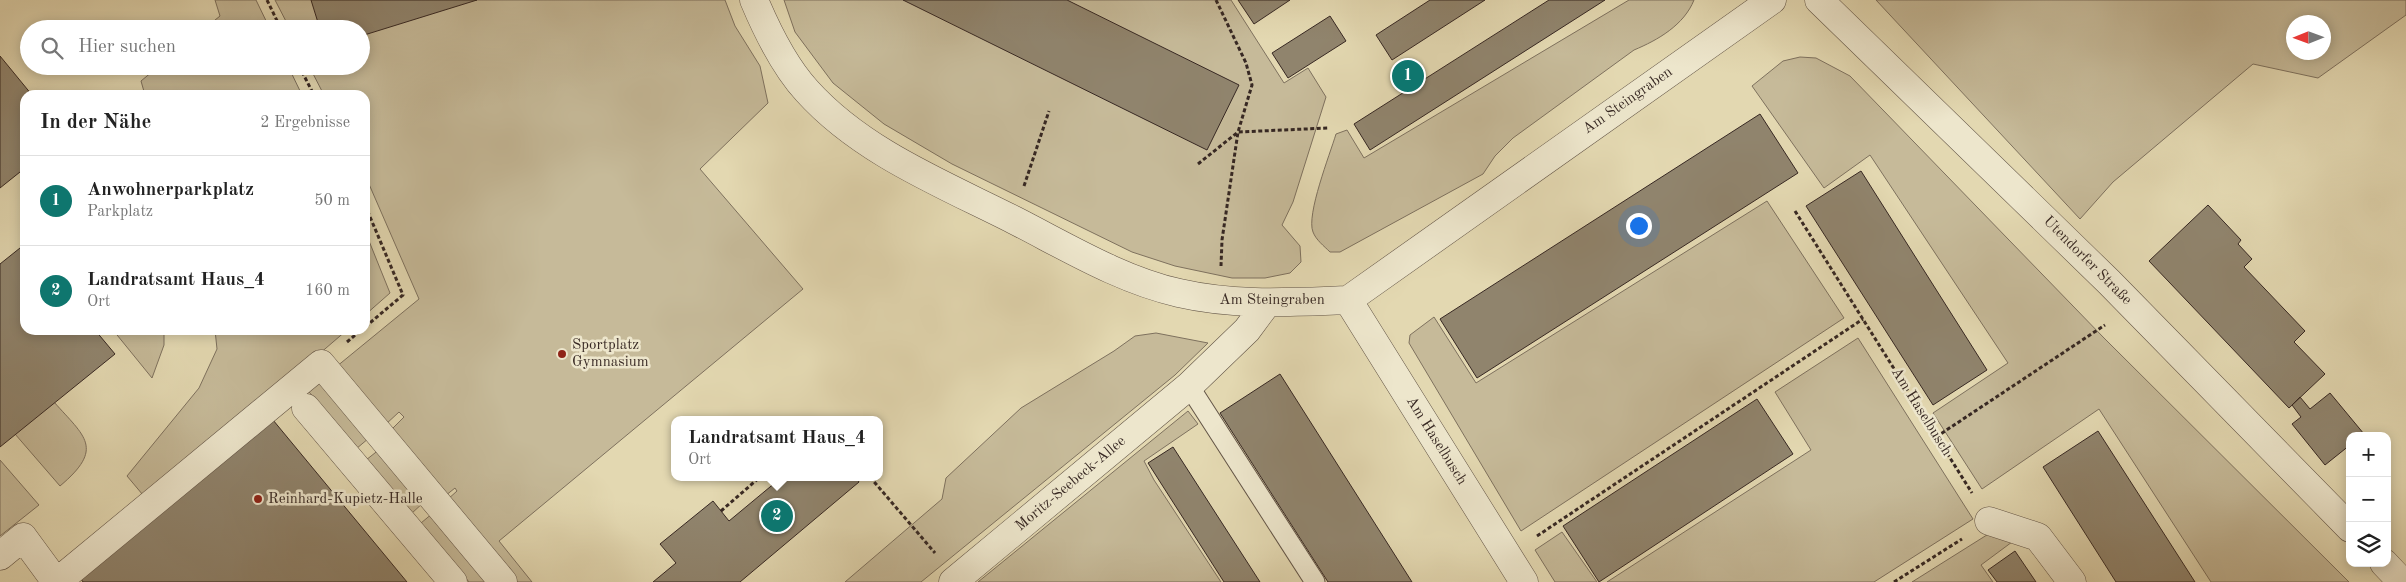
<!DOCTYPE html>
<html lang="de">
<head>
<meta charset="utf-8">
<style>
  :root { --surface:#fff; --page:#f2f2f2; --text:#222; --muted:#767676; --line:#e0e0e0; --accent:#0f766e }
  body { margin:0; font-family:"Old Standard TT",serif; background:var(--page); color:var(--text) }
  .controls { position:absolute; right:15px; bottom:15px; display:grid; overflow:hidden; border-radius:10px; box-shadow:0 2px 12px #0003 }
  .controls button { width:45px; height:45px; display:grid; place-items:center; padding:0; border:0; border-bottom:1px solid var(--line); background:var(--surface); color:var(--text); font:25px sans-serif }
  .compass { position:absolute; left:2286px; top:15px; width:45px; height:45px; border-radius:50%; background:var(--surface); box-shadow:0 2px 12px #0003; rotate:269deg }
  .you { position:absolute; left:1638px; top:225px; width:18px; height:18px; margin:-12px; border:4px solid #fff; border-radius:50%; background:#1a73e8; box-shadow:0 0 0 8px #1a73e833 }
  .badge { display:grid; place-items:center; width:32px; height:32px; border-radius:50%; background:var(--accent); color:#fff; font-size:16px; font-weight:700 }
  .pin { position:absolute; translate:-50% -50%; border:2px solid #fff; box-shadow:0 1px 5px #0006 }
  .popup { position:absolute; left:671px; top:416px; width:212px; height:65px; box-sizing:border-box; display:grid; place-content:center; border-radius:10px; background:var(--surface); filter:drop-shadow(0 1px 4px #0005); font-size:16px; white-space:nowrap; color:var(--muted) }
  .popup b { font-size:19px; color:var(--text) }
  .popup::after { content:''; position:absolute; left:50%; top:100%; margin-left:-10px; border:10px solid transparent; border-top-color:var(--surface) }
  .list { margin:0; padding:0; list-style:none }
  h2 { display:flex; justify-content:space-between; align-items:center; height:65px; margin:0; padding:0 20px; font-size:21px }
  h2 small { font-size:16px; font-weight:400; color:var(--muted) }
  .list li { display:grid; grid-template-columns:32px 1fr auto; gap:15px; align-items:center; box-sizing:border-box; height:90px; padding:0 20px; border-top:1px solid var(--line) }
  .list b { display:block; font-size:19px; white-space:nowrap }
  .list p { margin:0; font-size:16px; white-space:nowrap; color:var(--muted) }
  .list em { font-size:16px; font-style:normal; color:var(--muted) }
  .icon { flex:none; width:28px; height:28px; fill:none; stroke:currentColor; stroke-width:2; stroke-linecap:round; stroke-linejoin:round }
  .map { position:relative; flex:none; width:2406px; height:582px; overflow:hidden }
  .search { position:absolute; background:var(--surface); box-shadow:0 2px 12px #0003; left:20px; top:20px; width:350px; height:55px; display:flex; align-items:center; gap:12px; box-sizing:border-box; padding:0 18px; border-radius:28px; color:var(--muted); font-size:19px }
  .panel { position:absolute; background:var(--surface); box-shadow:0 2px 12px #0003; left:20px; top:90px; width:350px; height:245px; border-radius:15px }
  .map>svg:first-child { display:block }
</style>
</head>
<body>
<div class="map">
<svg width="2406" height="582" viewBox="0 0 2406 582">
  <rect width="100%" height="100%" fill="#e3d8b1"/>
  <filter id="stains"><feTurbulence type="fractalNoise" baseFrequency=".004" numOctaves="4"/><feColorMatrix values="0 0 0 0 .2 0 0 0 0 .09 0 0 0 0 .02 0 0 0 .5 -.17"/></filter>
  <radialGradient id="worn" r=".72"><stop offset=".6" stop-color="#630" stop-opacity="0"/><stop offset="1" stop-color="#630" stop-opacity=".3"/></radialGradient>
  <path fill="#c6ba99" stroke="#7e715e" fill-rule="evenodd" d="M215 0H256L270 29H204L220 16Z
    M275 0H725L735 26 760 66 768 103 700 169 803 289 499 541 532 582H514L447 500 457 491 455 488 445 496 390 431 404 417 399 412 385 425 336 367 419 299 365 175V95H324L309 66H361V29H290Z
    M784 0H1231L1284 83 1308 68 1326 97 1293 202 1282 225 1300 246 1301 262 1290 273 1265 278H1232L1175 266 1132 252 952 164 884 124 833 83 795 32Z
    M1629 0H1694C1684 25 1658 40 1634 50L1513 138 1495 156 1483 174 1340 252H1330C1324 246 1316 240 1313 232 1306 215 1330 154 1336 134L1347 130 1364 158Z
    M1876 0H2406V15L2318 78 2253 64 2113 182 2080 219ZM2294 22H2324V52H2294Z
    M1800 57 1816 58 1850 76 2104 338 2349 582H2211L2099 409 1982 489 1933 413 2008 363 1870 155 1824 188 1752 86 1783 61Z
    M159 66H288L302 95H145L141 81Z
    M1767 201 1844 318 1521 531 1409 343 1410 335 1434 317 1476 383Z
    M365 231 390 293 365 315Z
    M113 330H164V345L152 378Z
    M215 330H347L148 501 127 476 199 388 217 349Z
    M1156 333 1208 343 1175 375 921 582H845L942 499 946 478 1021 408 1114 351 1135 336Z
    M1858 338 1973 519 1874 582H1607L1811 450 1775 392Z
    M319 376 369 438 356 449 305 387Z
    M54 402C85 437 105 448 60 486L15 434Z
    M1188 411 1198 424 1144 461 1154 480 1221 582H978Z
    M380 449 424 502 411 514 366 460Z
    M0 460 39 505 0 536Z
    M433 513 489 582H469L421 523Z
    M1562 532 1597 582H1555L1535 550Z
    M1990 533 2012 542 1981 565 1993 582H1912Z"/>
  <path fill="#90846d" stroke="#372823" d="M311 0H477L361 36V29H320Z
    M903 0H1067L1239 85 1207 150Z
    M1238 0H1290L1254 24Z
    M1430 0H1485L1392 60 1376 35Z
    M1549 0H1605L1370 150 1354 124Z
    M1330 16 1346 41 1288 78 1272 53Z
    M0 56 32 95H25V168L0 188Z
    M1760 114 1798 173 1477 378 1440 319Z
    M1861 171 1987 370 1933 405 1806 206Z
    M2208 205 2241 240 2238 244 2252 259 2244 267 2305 331 2294 342 2325 374 2289 408 2149 261Z
    M25 244V330H95L115 354 0 447V264Z
    M1280 374 1412 582H1328L1220 413Z
    M2330 393 2364 434 2350 436V445L2325 465 2292 424 2301 417 2292 405 2300 397 2310 409Z
    M1757 399 1793 454 1599 582 1563 526Z
    M273 420 407 582H83L81 579Z
    M2098 431 2195 582H2116L2043 467Z
    M1173 447 1260 582H1224L1148 463Z
    M782 477H856L859 482 740 582H653L676 563 660 544 713 501 729 521Z
    M2015 551 2036 582H1997L1988 570Z"/>
  <g fill="none" stroke-linecap="round" stroke-linejoin="round">
    <g stroke="#625446" stroke-width="21">
      <path id="lane" d="M1189 386 1315 582"/>
    </g>
    <g stroke="#625446" stroke-width="29">
      <path id="street" d="M754 0C767 31 784 66 807 91 862 152 943 184 1014 220 1067 247 1121 280 1179 293 1235 306 1292 302 1348 300L1772 0
        M1819 0 2109 282 2350 528
        M1348 300 1524 582
        M306 408 453 582
        M1989 521 2038 537 2072 582
        M0 556 23 537 56 582
        M2384 563 2402 582
        M57 582 321 364 503 582
        M953 582 1189 386 1247 330 1267 303"/>
    </g>
    <path stroke="#372823" stroke-width="3" stroke-dasharray="4 2.5" stroke-linecap="butt" d="M267 0 281 29
      M1216 0 1246 63 1252 85 1238 132 1222 240 1221 266
      M299 66 314 95
      M1198 164 1238 132 1328 128
      M1024 186 1049 111
      M365 205 403 295 365 327
      M1795 211 1972 493
      M347 342 361 330
      M1936 437 2105 325
      M870 477 935 553
      M721 511 760 477
      M1537 536 1863 319
      M1894 582 1962 539"/>
    <use href="#lane" stroke="#ede6cc" stroke-width="19"/>
    <use href="#street" stroke="#ede6cc" stroke-width="28"/>
  </g>
  <g fill="#8f2418" stroke="#ede6cc" stroke-width="2">
    <circle cx="562" cy="354" r="5"/>
    <circle cx="258" cy="499" r="5"/>
  </g>
  <g text-anchor="middle" dominant-baseline="central" stroke-width="5" stroke-linejoin="round" paint-order="stroke">
    <g font-size="15" fill="#372823" stroke="#ede6cc">
      <text transform="translate(1628 101) rotate(-35)">Am Steingraben</text>
      <text transform="translate(2087 261) rotate(45)">Utendorfer Straße</text>
      <text x="1272" y="300">Am Steingraben</text>
      <text transform="translate(1921 412) rotate(58)">Am Haselbusch</text>
      <text transform="translate(1436 441) rotate(58)">Am Haselbusch</text>
      <text transform="translate(1071 484) rotate(-40)">Moritz-Seebeck-Allee</text>
    </g>
    <g font-size="15" fill="#372823" stroke="#ede6cc" text-anchor="start">
      <text x="572" y="345">Sportplatz<tspan x="572" dy="17">Gymnasium</tspan></text>
      <text x="268" y="499">Reinhard-Kupietz-Halle</text>
    </g>
  </g>
  <rect width="100%" height="100%" filter="url(#stains)"/>
  <rect width="100%" height="100%" fill="url(#worn)"/>
</svg>
<div class="controls">
<button>+</button>
<button>−</button>
<button><svg class="icon" aria-label="layers" viewBox="0 0 24 24"><path d="M12 4l9 5-9 5-9-5zM3 14l9 5 9-5"/></svg></button>
</div>
<svg class="compass" viewBox="-18 -18 36 36"><path d="M0-13l5 13h-10z" fill="#e53935"/><path d="M0 13l5-13h-10z" fill="#767676"/></svg>
<div class="you"></div>
<div class="pin badge" style="left:1408px;top:76px">1</div>
<div class="pin badge" style="left:777px;top:516px">2</div>
<div class="popup"><b>Landratsamt Haus_4</b>Ort</div>
<div class="search"><svg class="icon" aria-label="search" viewBox="0 0 24 24"><circle cx="10" cy="10" r="6"/><path d="M15 15l6 6"/></svg>Hier suchen</div>
<section class="panel">
<h2>In der Nähe<small>2 Ergebnisse</small></h2>
<ul class="list">
<li><span class="badge">1</span><div><b>Anwohnerparkplatz</b><p>Parkplatz</p></div><em>50 m</em></li>
<li><span class="badge">2</span><div><b>Landratsamt Haus_4</b><p>Ort</p></div><em>160 m</em></li>
</ul>
</section>
</div>
</body>
</html>
